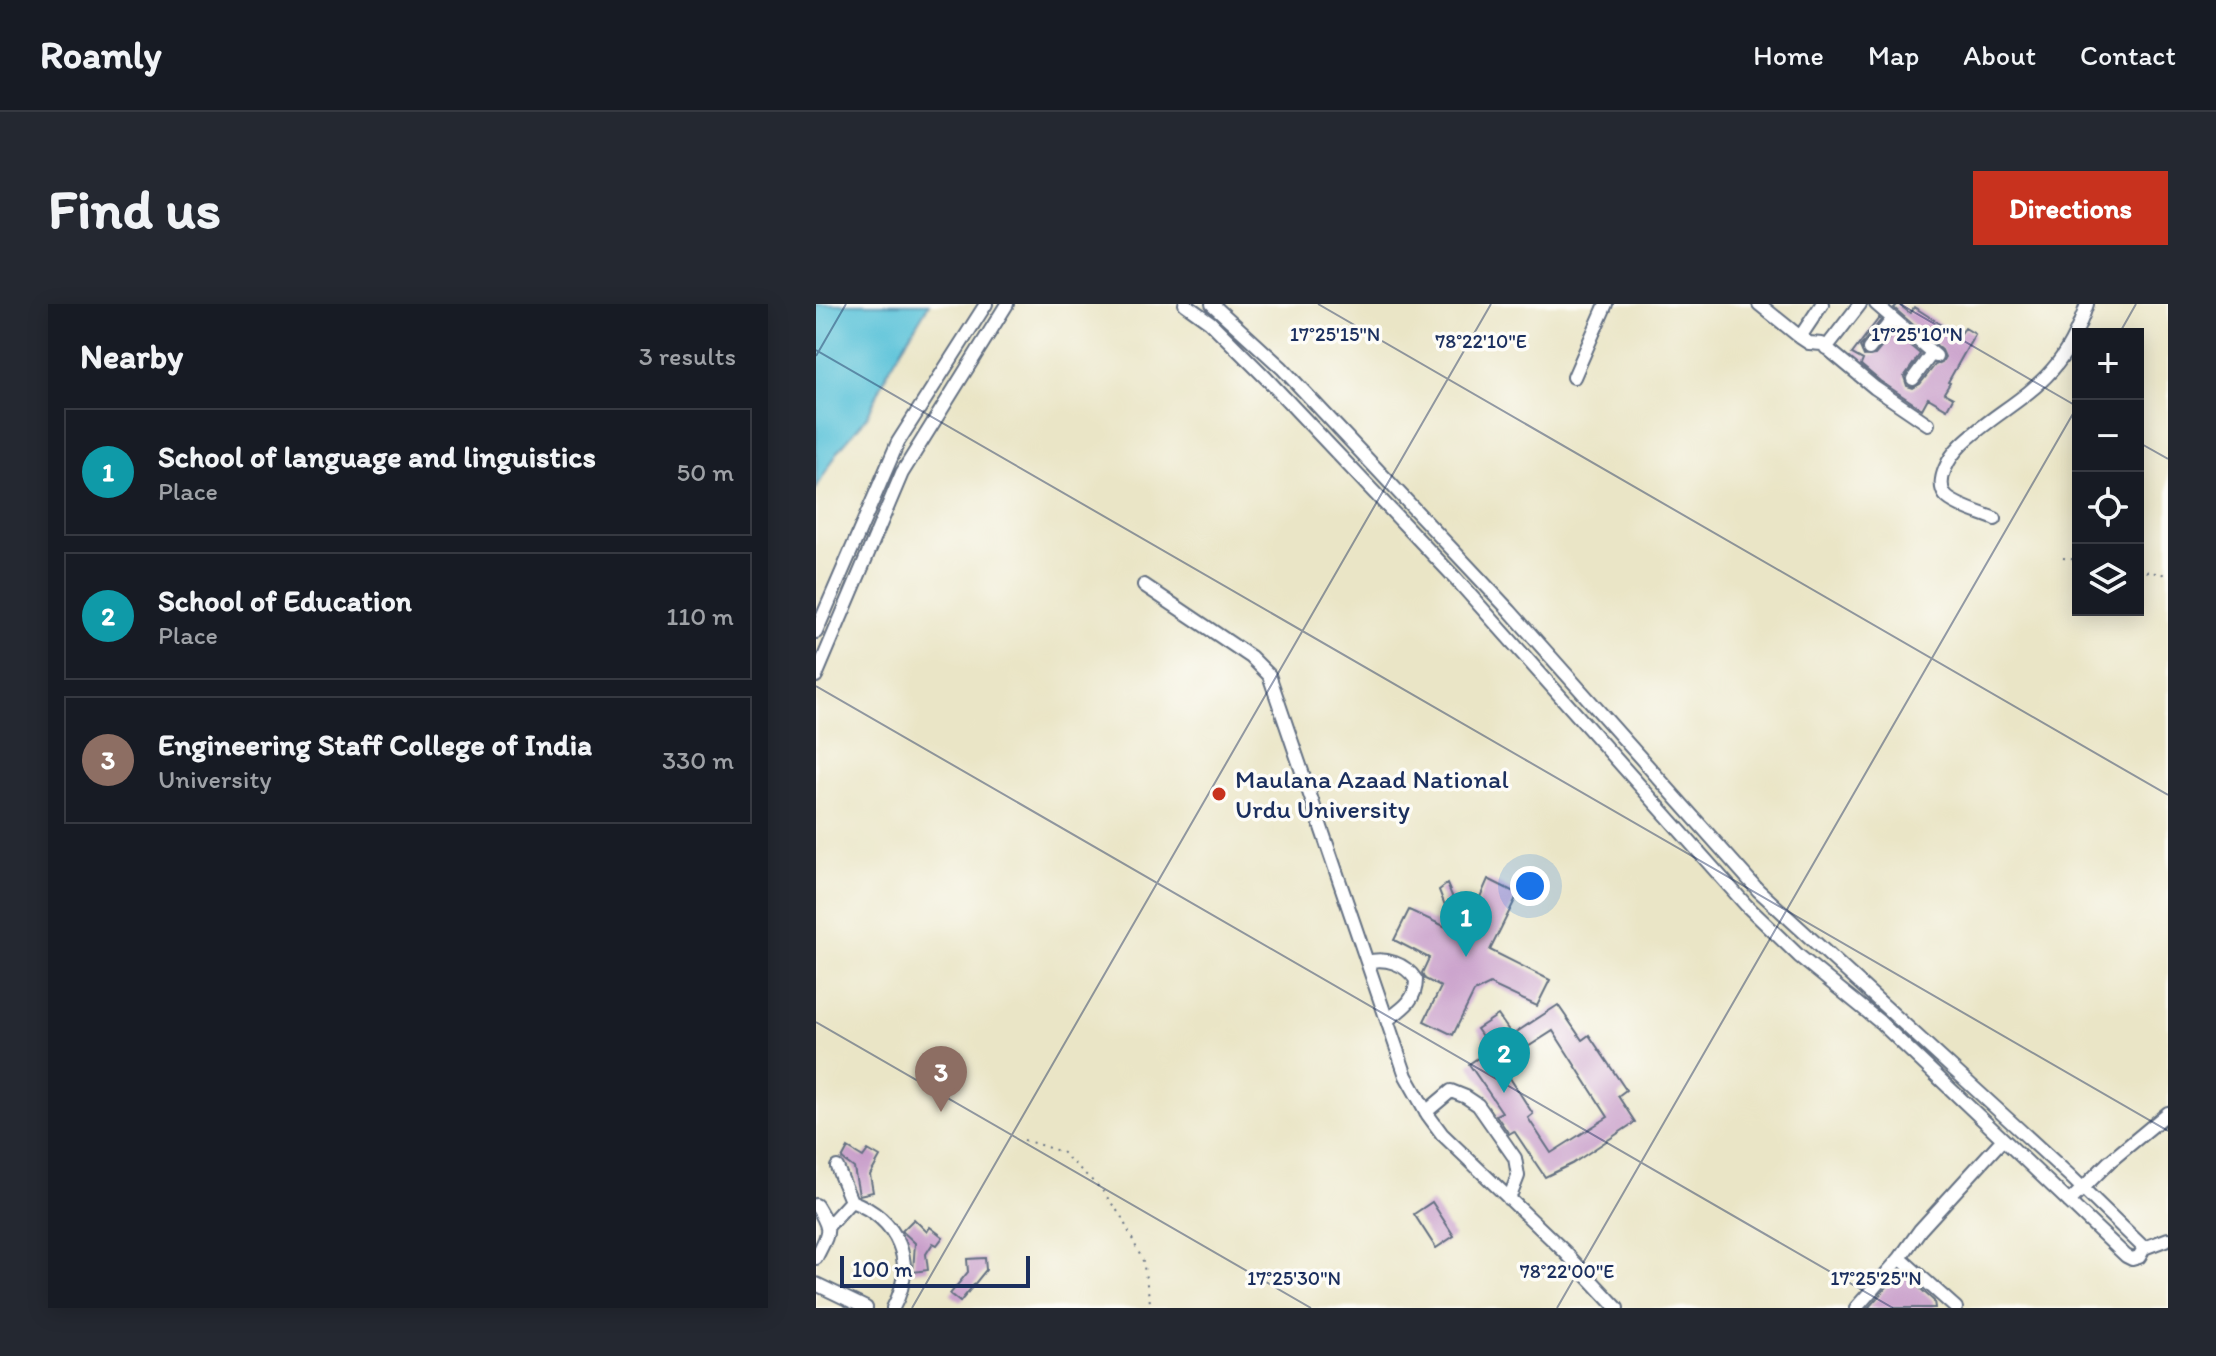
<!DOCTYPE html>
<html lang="en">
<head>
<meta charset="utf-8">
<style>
  :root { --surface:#171b24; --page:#242831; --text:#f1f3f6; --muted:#9ea1a6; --line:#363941; --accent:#c8321e }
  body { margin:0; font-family:Itim,sans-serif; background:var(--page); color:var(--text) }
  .controls { position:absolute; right:24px; top:24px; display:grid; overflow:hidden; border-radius:0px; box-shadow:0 4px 20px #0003 }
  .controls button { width:72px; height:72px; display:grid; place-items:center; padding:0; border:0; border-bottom:2px solid var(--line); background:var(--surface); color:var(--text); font:40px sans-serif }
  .scale { position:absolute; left:24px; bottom:20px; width:190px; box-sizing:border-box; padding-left:8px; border:4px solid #1b2f5e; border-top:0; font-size:22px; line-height:28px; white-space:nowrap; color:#1b2f5e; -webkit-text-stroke:6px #fdfcf7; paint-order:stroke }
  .you { position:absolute; left:714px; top:582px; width:28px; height:28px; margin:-20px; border:6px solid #fff; border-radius:50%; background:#1a73e8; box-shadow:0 0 0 12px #1a73e833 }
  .badge { display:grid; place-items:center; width:52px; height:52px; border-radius:50%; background:var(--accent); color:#fff; font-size:26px; font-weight:700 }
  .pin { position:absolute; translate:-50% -66px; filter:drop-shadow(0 2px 4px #0008) }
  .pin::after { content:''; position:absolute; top:42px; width:28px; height:24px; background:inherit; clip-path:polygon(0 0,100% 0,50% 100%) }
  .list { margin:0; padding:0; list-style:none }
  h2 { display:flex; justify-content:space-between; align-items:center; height:104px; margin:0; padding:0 32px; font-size:34px }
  h2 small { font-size:26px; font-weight:400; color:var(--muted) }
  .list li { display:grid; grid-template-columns:52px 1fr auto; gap:24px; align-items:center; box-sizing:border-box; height:128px; margin:0 16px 16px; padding:0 16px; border:2px solid var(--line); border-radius:0px }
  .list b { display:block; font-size:30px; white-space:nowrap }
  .list p { margin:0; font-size:26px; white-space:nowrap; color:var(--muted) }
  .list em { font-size:26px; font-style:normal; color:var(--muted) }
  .icon { flex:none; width:44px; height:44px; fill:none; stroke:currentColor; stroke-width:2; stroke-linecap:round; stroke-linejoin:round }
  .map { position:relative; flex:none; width:1352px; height:1004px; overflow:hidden; border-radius:0px }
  header { display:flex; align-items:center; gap:48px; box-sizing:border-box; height:112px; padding:0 40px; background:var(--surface); border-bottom:2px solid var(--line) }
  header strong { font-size:38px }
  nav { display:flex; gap:44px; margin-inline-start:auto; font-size:28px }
  .intro { display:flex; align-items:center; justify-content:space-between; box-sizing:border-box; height:192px; padding:0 48px }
  h1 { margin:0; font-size:56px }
  .button { padding:20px 36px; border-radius:0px; background:var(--accent); color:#fff; font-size:28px; font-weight:700 }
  main { display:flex; gap:48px; padding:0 48px }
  aside { flex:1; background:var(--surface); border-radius:0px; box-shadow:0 4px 20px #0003 }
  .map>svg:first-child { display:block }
</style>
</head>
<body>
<header>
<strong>Roamly</strong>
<nav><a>Home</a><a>Map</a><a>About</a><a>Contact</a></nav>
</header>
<div class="intro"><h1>Find us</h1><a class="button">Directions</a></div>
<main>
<aside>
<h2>Nearby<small>3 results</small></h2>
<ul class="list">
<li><span class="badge" style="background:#0f9aa8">1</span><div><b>School of language and linguistics</b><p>Place</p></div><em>50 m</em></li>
<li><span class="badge" style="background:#0f9aa8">2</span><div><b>School of Education</b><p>Place</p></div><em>110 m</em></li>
<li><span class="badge" style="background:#8d6e63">3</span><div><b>Engineering Staff College of India</b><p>University</p></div><em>330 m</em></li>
</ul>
</aside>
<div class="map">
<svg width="1352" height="1004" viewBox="0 0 1352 1004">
  <rect width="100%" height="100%" fill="#fdfcf7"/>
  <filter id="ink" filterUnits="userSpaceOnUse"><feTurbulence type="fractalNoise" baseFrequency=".0125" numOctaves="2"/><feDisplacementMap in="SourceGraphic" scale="16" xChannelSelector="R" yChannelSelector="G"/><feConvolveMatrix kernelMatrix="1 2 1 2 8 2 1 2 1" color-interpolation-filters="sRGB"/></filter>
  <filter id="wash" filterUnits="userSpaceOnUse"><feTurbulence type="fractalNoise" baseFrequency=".006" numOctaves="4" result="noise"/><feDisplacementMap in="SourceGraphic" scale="32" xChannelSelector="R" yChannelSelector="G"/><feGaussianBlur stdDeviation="1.8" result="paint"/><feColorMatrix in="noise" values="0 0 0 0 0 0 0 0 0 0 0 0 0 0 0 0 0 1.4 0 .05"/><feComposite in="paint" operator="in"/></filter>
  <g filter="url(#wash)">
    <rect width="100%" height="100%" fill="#eae5c6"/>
    <path fill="#5cc3d9" stroke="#3c799c" stroke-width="2" d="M0 0H113L72 67 51 113 22 147 0 185Z"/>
    <g id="blocks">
      <path fill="#c69ac8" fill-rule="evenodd" d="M1082 0 1094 9 1098 3 1143 32 1149 24 1159 30 1132 78 1134 79 1128 89 1137 94 1131 105 1112 94 1106 105 1064 77 1045 61 1047 56 1036 50 1063 14 1065 16 1044 43 1048 52 1059 51 1078 28 1104 50 1088 73 1091 82 1097 84 1104 80 1119 61 1126 58 1129 53 1126 46 1078 4Z
        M672 575 702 590 674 646 734 676 721 702 674 680 658 688 637 731 608 717 625 683 609 675 606 669 613 654 578 636 593 606 639 627 623 586 631 580 650 625Z
        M742 701 766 736 773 731 810 786 802 792 819 818 756 860 729 873 698 827 693 830 680 811 686 808 653 760 675 745 661 725 682 711 696 731ZM737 727 792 813 735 849 712 814 717 810 685 760Z
        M32 844 47 853 52 846 64 853 54 871 57 888 43 891 38 864 26 855Z
        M616 898 638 932 620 944 598 910Z
        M98 915 111 928 114 923 127 933 121 941 117 939 110 950 112 966 97 968 99 939 86 927Z
        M169 954 170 966 144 998 134 990 152 968 151 955Z
        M1085 967 1118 997 1119 1004H1052Z"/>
    </g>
  </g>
  <g filter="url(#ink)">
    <use href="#blocks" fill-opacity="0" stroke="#636f82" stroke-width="2"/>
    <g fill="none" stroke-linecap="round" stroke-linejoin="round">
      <g stroke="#636f82" stroke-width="16">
        <path id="minor" d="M369 0 394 18 451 75 640 275 930 601 983 652 1064 718 1310 952 1316 955 1323 953 1328 944 1352 935
          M396 0 466 64 694 307 942 586 1254 872 1328 944
          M943 0 984 33 1006 0
          M1060 0 1120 52
          M984 33 993 39 1006 40 1059 84 1112 120
          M1010 44 1044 0
          M1053 45 1076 16
          M758 73 790 0
          M1097 75 1116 49
          M1179 215C1168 210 1136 201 1129 191 1119 176 1134 152 1145 141 1173 113 1210 96 1236 66 1253 47 1263 24 1271 0
          M328 281 435 353 453 371 590 772 612 811 626 830 748 947 801 1004
          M0 328 82 138 170 0
          M0 372 86 169 191 0
          M551 658C569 653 589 659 600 676 600 697 586 705 571 716
          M610 808 635 787 650 793 662 801 699 854 702 872 693 895
          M21 863 35 897C82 915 102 958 77 1004
          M1253 898 1293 858 1352 809
          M0 901C17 928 13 927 0 954
          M13 921 35 897
          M1084 954 1140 1004
          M0 980 50 1004
          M1040 1004 1084 954 1104 926 1187 835"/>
      </g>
      <path stroke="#636f82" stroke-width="2" stroke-dasharray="2 6" stroke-linecap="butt" d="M1247 254 1262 256
        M1322 266 1352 271
        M208 836 246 848 285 885 305 912 327 957 335 1004"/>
      <use href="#minor" stroke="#fff" stroke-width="12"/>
    </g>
  </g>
  <path fill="none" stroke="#1b2f5e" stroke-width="2" stroke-opacity="0.45" d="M502 0 1352 491M1084 0 1262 103M1303 30 1320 0M0 46 1352 827M0 52 30 0M1322 138 1352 155M0 382 1077 1004M0 718 495 1004M96 1004 675 0M741 1004 1262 101"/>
  <circle fill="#c8321e" stroke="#fdfcf7" stroke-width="3" cx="403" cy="490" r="8"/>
  <g text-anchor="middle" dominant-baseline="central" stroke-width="7" stroke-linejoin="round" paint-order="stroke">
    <g font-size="26" fill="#1b2f5e" stroke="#fdfcf7" text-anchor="start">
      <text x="419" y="475">Maulana Azaad National<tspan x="419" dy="30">Urdu University</tspan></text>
    </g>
  </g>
  <g font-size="20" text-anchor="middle" fill="#1b2f5e" stroke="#fdfcf7" stroke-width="7" stroke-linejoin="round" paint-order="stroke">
    <text x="519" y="37">17°25'15"N</text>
    <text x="1101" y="37">17°25'10"N</text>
    <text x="665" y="44">78°22'10"E</text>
    <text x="751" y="974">78°22'00"E</text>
    <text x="478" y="981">17°25'30"N</text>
    <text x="1060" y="981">17°25'25"N</text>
  </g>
</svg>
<div class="controls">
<button>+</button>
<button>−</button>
<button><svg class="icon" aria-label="locate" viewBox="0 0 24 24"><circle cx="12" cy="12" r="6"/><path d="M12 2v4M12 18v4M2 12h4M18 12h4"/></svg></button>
<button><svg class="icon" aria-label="layers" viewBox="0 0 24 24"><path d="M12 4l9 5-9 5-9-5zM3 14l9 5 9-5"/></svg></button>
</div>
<div class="scale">100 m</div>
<div class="you"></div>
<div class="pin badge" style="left:650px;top:653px;background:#0f9aa8">1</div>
<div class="pin badge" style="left:688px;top:789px;background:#0f9aa8">2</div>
<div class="pin badge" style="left:125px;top:808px;background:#8d6e63">3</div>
</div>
</main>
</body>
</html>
